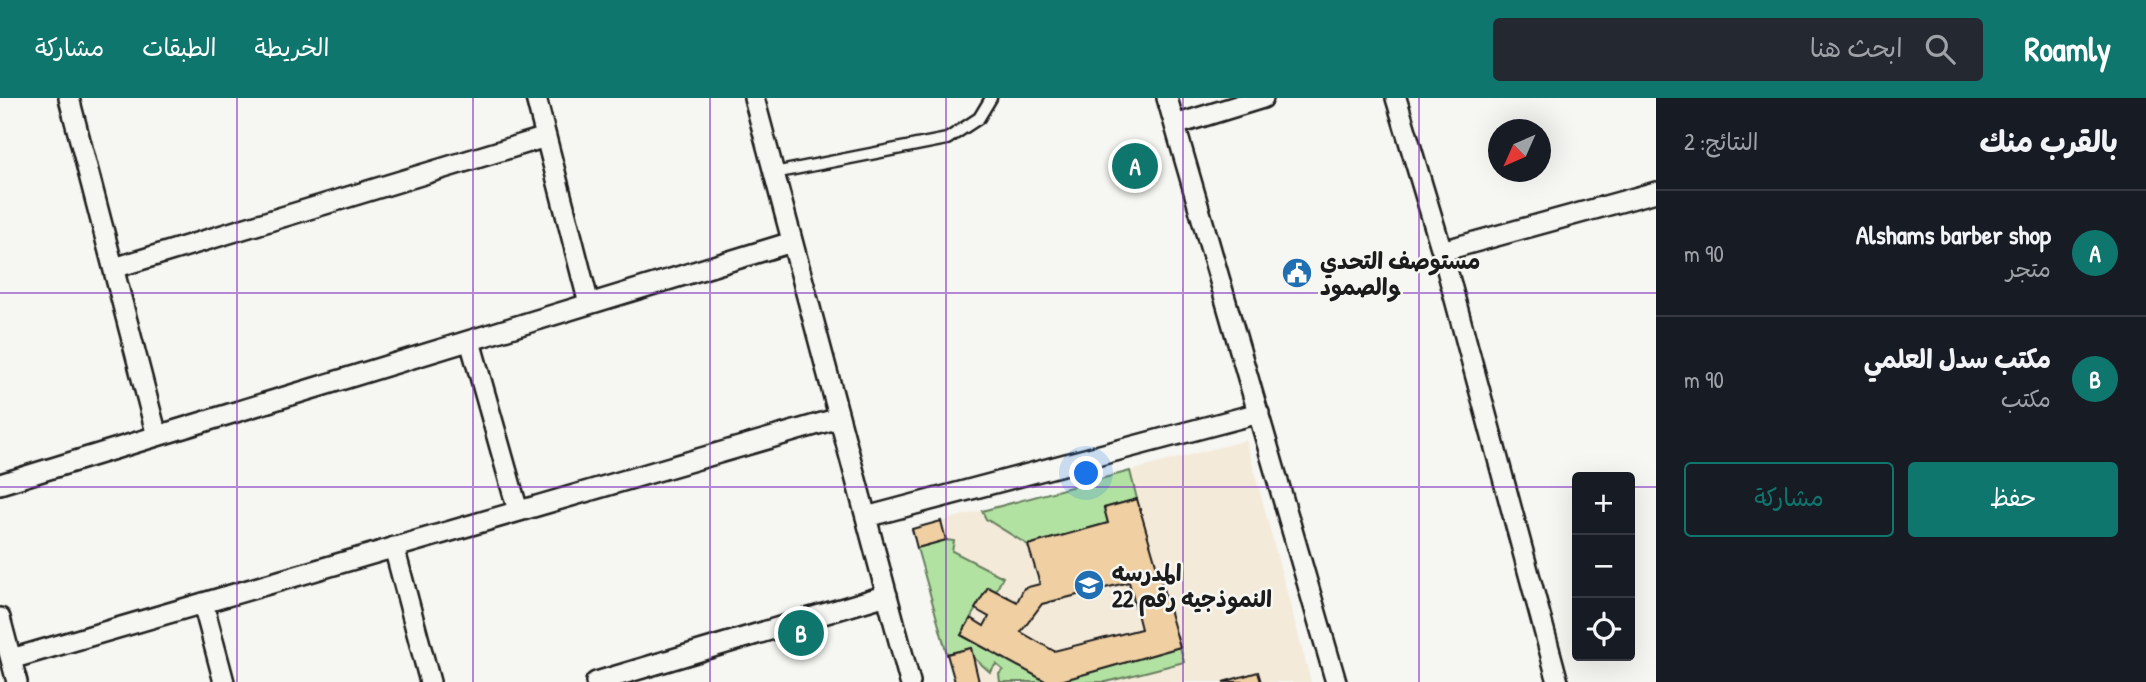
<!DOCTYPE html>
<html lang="ar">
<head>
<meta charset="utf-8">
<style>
  :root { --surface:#171b24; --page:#242831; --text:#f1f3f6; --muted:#9ea1a6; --line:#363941; --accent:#0f766e }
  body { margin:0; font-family:"Patrick Hand","Playpen Sans Arabic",sans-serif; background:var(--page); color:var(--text); direction:rtl }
  .controls { position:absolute; right:21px; bottom:21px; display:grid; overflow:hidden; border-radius:7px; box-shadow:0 7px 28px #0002 }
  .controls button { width:63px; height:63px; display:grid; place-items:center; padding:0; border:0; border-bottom:2px solid var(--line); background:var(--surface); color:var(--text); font:35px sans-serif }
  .compass { position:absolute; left:1488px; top:21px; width:63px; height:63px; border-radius:50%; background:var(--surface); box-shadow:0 7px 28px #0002; rotate:225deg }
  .you { position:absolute; left:1087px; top:376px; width:24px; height:24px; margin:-18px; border:5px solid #fff; border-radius:50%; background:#1a73e8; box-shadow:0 0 0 10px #1a73e833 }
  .badge { display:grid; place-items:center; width:46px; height:46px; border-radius:50%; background:var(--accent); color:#fff; font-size:23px; font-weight:700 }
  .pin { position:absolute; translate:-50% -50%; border:4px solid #fff; box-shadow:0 2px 7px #0006 }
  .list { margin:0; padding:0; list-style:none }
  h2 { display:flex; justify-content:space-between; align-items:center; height:91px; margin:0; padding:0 28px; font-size:30px }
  h2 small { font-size:23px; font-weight:400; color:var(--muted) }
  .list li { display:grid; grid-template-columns:46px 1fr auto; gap:21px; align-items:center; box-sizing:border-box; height:126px; padding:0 28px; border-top:2px solid var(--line) }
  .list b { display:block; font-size:26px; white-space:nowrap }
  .list p { margin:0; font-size:23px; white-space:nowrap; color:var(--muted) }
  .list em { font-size:23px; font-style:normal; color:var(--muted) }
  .actions { display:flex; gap:14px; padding:21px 28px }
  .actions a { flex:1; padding:16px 0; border:2px solid var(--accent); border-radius:7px; text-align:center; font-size:24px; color:var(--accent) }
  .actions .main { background:var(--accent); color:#fff }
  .icon { flex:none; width:38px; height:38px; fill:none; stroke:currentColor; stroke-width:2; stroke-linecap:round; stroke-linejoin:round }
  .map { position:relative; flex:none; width:1656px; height:584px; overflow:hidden; direction:ltr }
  header { display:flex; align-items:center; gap:42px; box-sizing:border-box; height:98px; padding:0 35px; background:var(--accent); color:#fff }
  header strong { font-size:33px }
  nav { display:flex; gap:38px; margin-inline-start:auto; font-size:24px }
  .search { width:490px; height:63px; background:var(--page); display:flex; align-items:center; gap:18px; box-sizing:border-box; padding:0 24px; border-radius:7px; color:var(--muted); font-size:26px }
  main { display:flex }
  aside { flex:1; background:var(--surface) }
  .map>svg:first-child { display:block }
</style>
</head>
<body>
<header>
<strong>Roamly</strong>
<div class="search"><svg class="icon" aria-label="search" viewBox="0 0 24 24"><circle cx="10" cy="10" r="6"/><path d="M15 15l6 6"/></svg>ابحث هنا</div>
<nav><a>الخريطة</a><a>الطبقات</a><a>مشاركة</a></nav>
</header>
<main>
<aside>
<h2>بالقرب منك<small>النتائج: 2</small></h2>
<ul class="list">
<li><span class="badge">A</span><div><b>Alshams barber shop</b><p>متجر</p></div><em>90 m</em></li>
<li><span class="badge">B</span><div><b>مكتب سدل العلمي</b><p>مكتب</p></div><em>90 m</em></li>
</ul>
<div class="actions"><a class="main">حفظ</a><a>مشاركة</a></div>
</aside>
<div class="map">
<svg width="1656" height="584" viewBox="0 0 1656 584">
  <rect width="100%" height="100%" fill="#f6f6f2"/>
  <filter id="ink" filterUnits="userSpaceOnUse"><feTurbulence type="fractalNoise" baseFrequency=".0143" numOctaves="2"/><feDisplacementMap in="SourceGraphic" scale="14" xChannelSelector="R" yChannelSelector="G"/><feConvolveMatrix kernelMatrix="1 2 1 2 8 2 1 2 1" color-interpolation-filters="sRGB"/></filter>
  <g filter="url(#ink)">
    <path fill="#f4eada" d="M1246 342 1311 584H955L912 431Z"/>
    <path fill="#b2e2a2" stroke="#677f5f" stroke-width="2" d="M1130 373 1137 401 1104 410 1108 425 1028 447 986 421 982 413Z
      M946 442 954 443 952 453 1003 479 996 493 988 489 961 537 1047 584H1000L999 576 1003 572 996 566 990 574 973 559 971 550 947 556 917 450Z
      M1180 549 1184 564 1106 584H1057Z"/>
    <path fill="#f0cfa2" stroke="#1c1c1c" stroke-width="2" fill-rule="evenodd" d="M1137 401 1180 549 1057 584H1047L961 537 971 520 984 528 989 519 975 511 988 489 1017 504 1024 490 1040 486 1028 447 1108 425 1104 410ZM1129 484 1141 531 1054 553 1021 534 1042 506Z
      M941 423 946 442 917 450 912 431Z
      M971 550 979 584H955L947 556Z
      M1258 574 1261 584H1223Z"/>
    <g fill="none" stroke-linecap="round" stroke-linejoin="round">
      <g stroke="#1c1c1c" stroke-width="15">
        <path id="lane" d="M774 75 947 41 979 20 991 0"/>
      </g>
      <g stroke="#1c1c1c" stroke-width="24">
        <path id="street" d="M69 0 157 338
          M536 0 589 206
          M754 0 910 584
          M1167 0 1336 584
          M1396 0 1442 153 1558 584
          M1175 27 1263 0
          M1442 153 1656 94
          M114 170 546 39
          M470 243 518 413
          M0 386 792 144
          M866 419 1259 315
          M394 449 430 584
          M203 505 224 584
          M0 520 17 584
          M11 561 839 320
          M596 584 887 497"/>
      </g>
      <use href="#lane" stroke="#f6f6f2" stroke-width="10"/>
      <use href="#street" stroke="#f6f6f2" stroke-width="19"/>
    </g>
  </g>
  <path fill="none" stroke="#7b2cbf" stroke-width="2" stroke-opacity="0.55" d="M237 0V584M473 0V584M710 0V584M946 0V584M1183 0V584M1419 0V584M0 195H1656M0 389H1577M1630 389H1656"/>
  <defs>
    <g id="civic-disc" transform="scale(1.575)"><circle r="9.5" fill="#1f6fb2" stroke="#f6f6f2"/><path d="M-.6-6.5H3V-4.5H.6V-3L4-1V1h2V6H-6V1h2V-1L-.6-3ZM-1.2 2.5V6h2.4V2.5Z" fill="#fff"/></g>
    <g id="school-disc" transform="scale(1.575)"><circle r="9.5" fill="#1f6fb2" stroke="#f6f6f2"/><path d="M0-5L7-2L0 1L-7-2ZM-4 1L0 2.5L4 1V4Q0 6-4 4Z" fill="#fff"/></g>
  </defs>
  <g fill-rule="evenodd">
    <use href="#civic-disc" x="1297" y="175"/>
    <use href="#school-disc" x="1089" y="487"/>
  </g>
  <g text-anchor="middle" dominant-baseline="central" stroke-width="5" stroke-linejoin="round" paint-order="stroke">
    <g font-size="23" font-weight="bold" fill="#1c1c1c" stroke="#f6f6f2" text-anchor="start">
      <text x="1320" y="162">مستوصف التحدي<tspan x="1320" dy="26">والصمود</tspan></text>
      <text x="1112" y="474">المدرسه<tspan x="1112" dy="26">النموذجيه رقم 22</tspan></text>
    </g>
  </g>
</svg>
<div class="controls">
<button>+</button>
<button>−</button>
<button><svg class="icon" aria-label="locate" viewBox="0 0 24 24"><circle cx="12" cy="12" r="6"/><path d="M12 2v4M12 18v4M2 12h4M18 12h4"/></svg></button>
</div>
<svg class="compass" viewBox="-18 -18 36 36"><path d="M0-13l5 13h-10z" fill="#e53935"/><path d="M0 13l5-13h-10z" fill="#9ea1a6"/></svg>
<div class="you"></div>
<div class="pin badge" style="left:1135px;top:68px">A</div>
<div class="pin badge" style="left:801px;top:535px">B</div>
</div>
</main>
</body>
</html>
